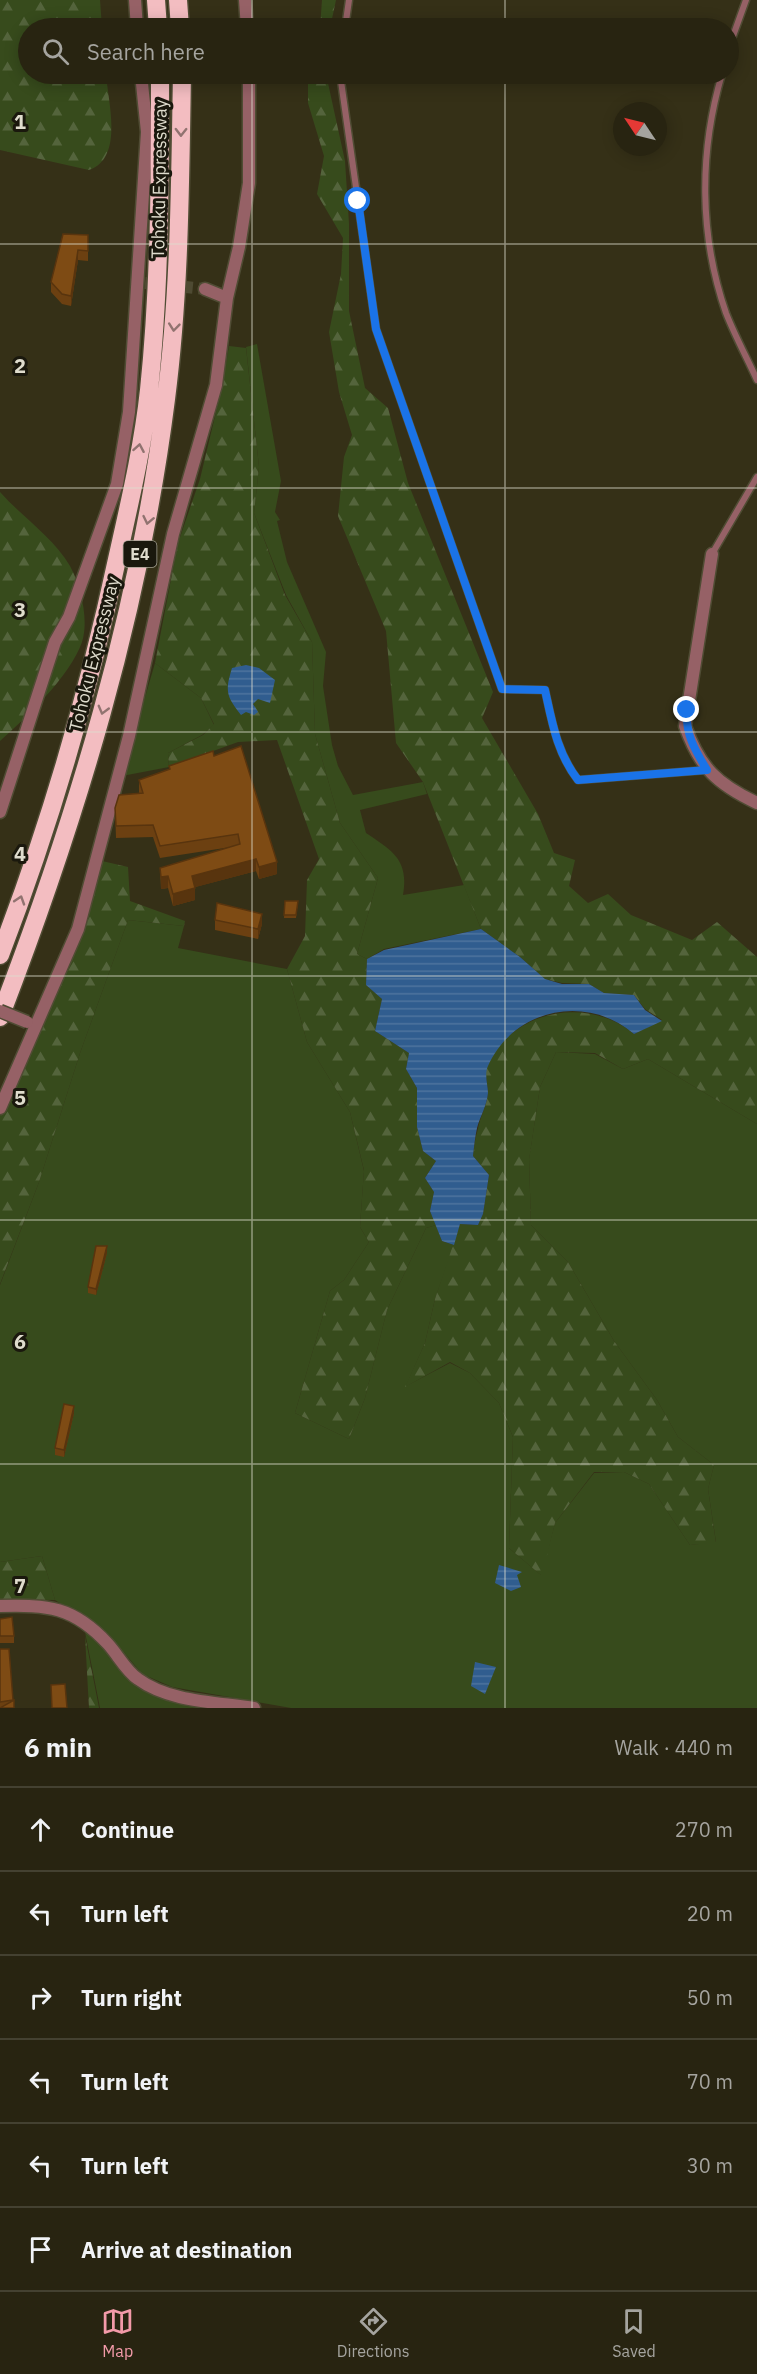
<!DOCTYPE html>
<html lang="en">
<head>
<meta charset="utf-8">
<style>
  :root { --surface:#282411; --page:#34301f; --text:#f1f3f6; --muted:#a5a49f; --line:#444131; --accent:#f39aa9 }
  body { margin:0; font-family:"IBM Plex Sans",sans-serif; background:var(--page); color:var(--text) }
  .compass { position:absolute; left:613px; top:102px; width:54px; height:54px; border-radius:50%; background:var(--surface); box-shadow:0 3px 15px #0003; rotate:305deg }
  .stop { position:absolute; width:18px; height:18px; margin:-14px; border:4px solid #1a73e8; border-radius:50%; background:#fff }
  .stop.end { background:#1a73e8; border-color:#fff; box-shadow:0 2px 6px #0008 }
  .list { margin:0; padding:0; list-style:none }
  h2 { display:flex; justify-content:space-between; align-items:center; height:78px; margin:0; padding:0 24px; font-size:26px }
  h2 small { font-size:20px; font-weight:400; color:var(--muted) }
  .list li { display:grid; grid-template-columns:39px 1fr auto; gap:18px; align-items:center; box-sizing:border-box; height:84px; padding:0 24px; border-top:2px solid var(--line) }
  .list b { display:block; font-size:22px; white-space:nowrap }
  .list em { font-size:20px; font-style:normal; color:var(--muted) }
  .icon { flex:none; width:33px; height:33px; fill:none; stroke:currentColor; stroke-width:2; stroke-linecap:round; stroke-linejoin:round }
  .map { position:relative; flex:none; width:757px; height:1708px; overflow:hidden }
  .search { position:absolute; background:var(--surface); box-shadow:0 3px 15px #0003; left:18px; right:18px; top:18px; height:66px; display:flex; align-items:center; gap:15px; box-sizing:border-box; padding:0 21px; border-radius:33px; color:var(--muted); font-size:22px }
  .sheet { height:582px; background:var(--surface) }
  nav { display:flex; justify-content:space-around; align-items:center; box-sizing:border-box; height:84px; border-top:2px solid var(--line); background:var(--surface); font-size:16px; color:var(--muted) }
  nav a { display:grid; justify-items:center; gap:3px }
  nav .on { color:var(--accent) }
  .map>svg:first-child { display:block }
</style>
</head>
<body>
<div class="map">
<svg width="757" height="1708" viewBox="0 0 757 1708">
  <defs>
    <pattern id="forest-firs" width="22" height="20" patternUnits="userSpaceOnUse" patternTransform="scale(1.5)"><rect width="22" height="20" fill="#374b1c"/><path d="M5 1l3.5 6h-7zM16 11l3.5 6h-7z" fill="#54643c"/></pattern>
    <pattern id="water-rules" width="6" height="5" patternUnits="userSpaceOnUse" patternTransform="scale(1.5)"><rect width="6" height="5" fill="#305d8f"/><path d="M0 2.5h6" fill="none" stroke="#4e749e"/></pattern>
  </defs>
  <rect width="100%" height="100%" fill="#353017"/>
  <path fill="#374b1c" d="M257 344 281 481 275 512 280 520 277 521 287 562 326 652 323 686 332 745 338 766 353 795 423 782 427 794 360 810 366 833C393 851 409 860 403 895L464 885 481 929 384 949 367 959 357 954 378 878 340 823 315 734 312 642 286 595 254 513 259 467 246 347Z
    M155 663 201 698 214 725 202 735 168 753 169 767 122 776Z
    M128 920 184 926 178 948 287 969 307 1042 350 1112 364 1171 360 1227 369 1242 344 1280 330 1291 295 1413 349 1439 365 1398 387 1310 426 1228 436 1225 442 1241 454 1245 435 1299 425 1343 406 1386 450 1363 470 1373 499 1403 513 1437 509 1548 541 1575 555 1523 594 1473 624 1472 649 1484 690 1545 716 1542 708 1489 714 1465 678 1437 657 1400 614 1341 568 1262 531 1225 529 1159 540 1087 556 1052 595 1054 623 1069 648 1059 757 1124V1708H291L172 1687 142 1674 110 1636 55 1600 42 1556 0 1562V1285L39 1182 80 1053Z
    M84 1627 138 1687 173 1699 234 1708H100Z"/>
  <path fill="url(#forest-firs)" d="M0 0H100L102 28H28V74H106C108 102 124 158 89 170L0 150Z
    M322 0H336L330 28H320Z
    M308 74H326L345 161 349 224V311L365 388 388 408 408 483 493 692 482 718 538 814 554 853 575 860 569 886 588 903 608 894 631 915 692 940 717 922 757 957V1124L648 1059 623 1069 595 1053 556 1052 540 1087 529 1160 531 1225 568 1262 614 1341 657 1400 678 1437 714 1465 708 1489 716 1543 690 1545 649 1484 624 1472H594L555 1523 542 1576 509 1548 513 1437 499 1403 470 1373 450 1362 405 1387 425 1343 435 1299 460 1224 478 1225 483 1214 489 1175 473 1156C474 1147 475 1138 478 1129 480 1117 487 1105 488 1093 488 1085 484 1074 487 1066 512 1010 587 995 634 1034L662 1020 645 1009 634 995 604 993 589 984 562 983 545 979 520 957 481 929 423 782 396 743 386 631 338 516 344 457 352 435 339 392 329 332 341 274 343 238 317 194 324 156 308 103Z
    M229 346 246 348 259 467 254 513 285 595 312 642 315 734 340 823 378 878 357 954 367 959 366 985 382 999 375 1031 409 1053 406 1069 417 1088V1127L423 1151 436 1161 425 1178 434 1192 430 1211 436 1225 426 1228 387 1310 365 1398 349 1439 295 1413 330 1291 344 1280 369 1242 360 1227 364 1170 350 1112 307 1042 287 969 305 936 307 880 319 859 277 740 238 742 169 767 168 753 203 735 214 724 201 698 155 663 178 543 200 479 222 387Z
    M0 492C22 517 53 537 70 566 81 586 89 620 82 642 70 676 27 717 0 741Z
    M102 861 128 867 130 901 185 921 184 926 128 920 80 1053 39 1182 0 1284V1116L81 931Z
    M42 1556 55 1600 0 1599V1562Z
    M85 1636 99 1708H89Z"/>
  <path fill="url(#water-rules)" d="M246 665 259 668 275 680 270 703 258 699 253 704 258 712 254 715 246 712 241 715C226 696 225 691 232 668Z
    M481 929 520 957 545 979 562 984H589L604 993 634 995 645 1010 662 1021 634 1034C586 993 513 1009 488 1066 484 1074 488 1085 488 1093 487 1105 480 1117 477 1128 475 1137 474 1147 473 1156L489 1175 483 1214 478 1225 460 1224 454 1245 442 1241 430 1211 434 1192 425 1178 436 1161 423 1151 417 1127V1088L406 1069 409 1053 375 1031 382 999 366 985 367 959 384 950Z
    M499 1565 522 1572 517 1575 521 1587 511 1591 495 1583Z
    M475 1662 496 1667 485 1694 471 1686Z"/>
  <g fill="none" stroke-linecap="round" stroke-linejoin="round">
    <path stroke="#4e4a32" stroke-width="12" stroke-dasharray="12 6" stroke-linecap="butt" d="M145 283 205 289"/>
    <g stroke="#504c34" stroke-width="9">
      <path id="service" d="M345 28 349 0
        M728 50 746 0
        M340 74 376 329 502 689 545 690C552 722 557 753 578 780L707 770
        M722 74C699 152 699 235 726 313 735 336 747 358 757 380
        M712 554 757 477"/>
    </g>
    <g stroke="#504c34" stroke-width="15">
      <path id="minor" d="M135 0 137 28
        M245 0 247 28
        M205 289 227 298
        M712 554 685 726C700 768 717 784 757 803
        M0 812 55 642 69 617 117 484 129 412 147 132 141 74
        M0 1108 78 929 129 736 173 534 216 385 227 298 239 247 249 183V74
        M0 1606C48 1605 73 1606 108 1644 118 1655 126 1671 138 1679 169 1702 217 1702 254 1708"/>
    </g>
    <g stroke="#504c34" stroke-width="21">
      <path id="motorway" d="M156 0 158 28
        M178 0 180 28
        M0 955C50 825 89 691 118 555 130 501 143 446 149 390 160 285 160 179 160 74
        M0 1017C77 817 139 612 166 399 180 291 180 182 182 74"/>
    </g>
    <use href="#service" stroke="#966166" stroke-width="6"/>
    <use href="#minor" stroke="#966166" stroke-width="12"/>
    <use href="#motorway" stroke="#f3bdc1" stroke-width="18"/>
    <g stroke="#504c34" stroke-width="15" stroke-linecap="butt">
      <path id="minor-bridge" d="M0 1011 27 1022"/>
    </g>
    <use href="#minor-bridge" stroke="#966166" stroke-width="12"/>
  </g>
  <path fill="#6c4011" d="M88 235V261L78 260 71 306 62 304 51 292V282Z
    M214 756 277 874 259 879 256 871 195 887V900L173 906 168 888 161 889 160 868 231 847 160 858 153 837 116 838 115 808 139 793V780L169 769V766Z
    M285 901H298L296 918H284Z
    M215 920 262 924 258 939 215 930Z
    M107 1253 96 1295 88 1293V1287Z
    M74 1413 64 1457 55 1455V1448Z
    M0 1619 14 1636V1643H0Z
    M0 1649 14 1708H0Z"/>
  <path fill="#58340e" d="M78 250V260L71 306V296Z
    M256 859V871L192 888V876Z
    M277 862V874L259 879V867Z
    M168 876V888L161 889V877Z
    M195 888V900L173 906V894Z
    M262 914V924L258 939V929Z
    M107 1246V1253L96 1295V1289Z
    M74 1406V1413L64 1457V1450Z"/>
  <path fill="#7e4b14" stroke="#58340e" stroke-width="1.5" d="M63 234 88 235V251L78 250 71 296 62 294 51 282Z
    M241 746 277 862 259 867 256 859 192 876 195 888 173 894 168 876 161 877 160 868 240 844 238 834 160 846 153 825 116 826 115 808 119 795 143 793 139 780 170 769 169 766 213 751 214 756Z
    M285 901H298L296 915H284Z
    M217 903 262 914 258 929 215 920Z
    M96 1246H107L96 1289 88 1287Z
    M64 1404 74 1406 64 1450 55 1448Z
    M12 1617 14 1636H0V1619Z
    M0 1649H9L13 1700 0 1702Z
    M65 1684 67 1708H52L51 1685Z
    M14 1700V1708H0Z"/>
  <defs><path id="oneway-chevron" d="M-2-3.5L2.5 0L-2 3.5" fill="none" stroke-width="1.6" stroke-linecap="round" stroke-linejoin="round" transform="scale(1.5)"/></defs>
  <g stroke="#917370">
    <use href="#oneway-chevron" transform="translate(181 132) rotate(91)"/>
    <use href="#oneway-chevron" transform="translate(174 327) rotate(96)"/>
    <use href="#oneway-chevron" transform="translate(139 448) rotate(-80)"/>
    <use href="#oneway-chevron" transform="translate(148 520) rotate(102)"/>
    <use href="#oneway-chevron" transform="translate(103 710) rotate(105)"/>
    <use href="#oneway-chevron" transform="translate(20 900) rotate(-72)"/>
  </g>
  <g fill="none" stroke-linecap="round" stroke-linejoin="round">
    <path stroke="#1a73e8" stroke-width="8" d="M358 201 376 329 502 689 545 690C552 722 557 753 578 780L707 770C695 750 685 734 687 710"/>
  </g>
  <path fill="none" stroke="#dfdccd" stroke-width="1.5" stroke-opacity="0.55" d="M252 0V28M505 0V28M252 74V1708M505 74V1708M0 244H757M0 488H757M0 732H757M0 976H757M0 1220H757M0 1464H757"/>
  <g text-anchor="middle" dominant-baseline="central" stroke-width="6" stroke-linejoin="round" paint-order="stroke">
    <rect fill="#1a180d" stroke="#a4a193" stroke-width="1.5" x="123.5" y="541" width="33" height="26" rx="4.5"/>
    <g font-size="16" font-weight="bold" fill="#dfdccd">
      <text x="140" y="554">E4</text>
    </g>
    <g font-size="18" fill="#dfdccd" stroke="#1a180d">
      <text transform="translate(159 179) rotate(-89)">Tohoku Expressway</text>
      <text transform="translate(94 654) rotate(-76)">Tohoku Expressway</text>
    </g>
  </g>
  <g font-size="20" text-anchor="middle" font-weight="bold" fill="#dfdccd" stroke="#1a180d" stroke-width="6" stroke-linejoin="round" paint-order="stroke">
    <text x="20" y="129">1</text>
    <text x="20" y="373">2</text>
    <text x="20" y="617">3</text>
    <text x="20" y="861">4</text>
    <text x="20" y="1105">5</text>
    <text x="20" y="1349">6</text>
    <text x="20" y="1593">7</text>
  </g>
</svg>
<svg class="compass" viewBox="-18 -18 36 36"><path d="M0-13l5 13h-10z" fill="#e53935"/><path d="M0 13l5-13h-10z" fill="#a5a49f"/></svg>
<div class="stop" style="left:358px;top:201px"></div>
<div class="stop end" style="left:687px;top:710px"></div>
<div class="search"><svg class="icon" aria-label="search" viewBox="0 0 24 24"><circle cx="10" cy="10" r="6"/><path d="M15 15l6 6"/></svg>Search here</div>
</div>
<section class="sheet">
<h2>6 min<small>Walk · 440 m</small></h2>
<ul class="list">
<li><svg class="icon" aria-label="ahead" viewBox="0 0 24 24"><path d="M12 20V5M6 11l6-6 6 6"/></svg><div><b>Continue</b></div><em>270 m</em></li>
<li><svg class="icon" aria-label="left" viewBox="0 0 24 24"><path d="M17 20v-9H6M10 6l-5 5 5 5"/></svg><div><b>Turn left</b></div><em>20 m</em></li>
<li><svg class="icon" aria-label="right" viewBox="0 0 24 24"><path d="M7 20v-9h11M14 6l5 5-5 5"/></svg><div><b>Turn right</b></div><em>50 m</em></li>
<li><svg class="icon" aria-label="left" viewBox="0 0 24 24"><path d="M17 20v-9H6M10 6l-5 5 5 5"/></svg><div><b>Turn left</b></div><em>70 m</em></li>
<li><svg class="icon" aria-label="left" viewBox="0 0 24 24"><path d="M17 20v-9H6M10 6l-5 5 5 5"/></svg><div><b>Turn left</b></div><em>30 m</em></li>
<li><svg class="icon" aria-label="arrive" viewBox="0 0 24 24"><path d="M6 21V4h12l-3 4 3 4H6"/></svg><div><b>Arrive at destination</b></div></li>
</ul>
</section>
<nav>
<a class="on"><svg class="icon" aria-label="map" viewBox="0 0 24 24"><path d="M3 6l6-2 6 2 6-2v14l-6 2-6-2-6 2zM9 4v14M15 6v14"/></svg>Map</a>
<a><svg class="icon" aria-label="directions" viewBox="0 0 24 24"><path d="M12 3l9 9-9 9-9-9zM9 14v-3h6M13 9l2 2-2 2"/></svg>Directions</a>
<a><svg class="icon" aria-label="saved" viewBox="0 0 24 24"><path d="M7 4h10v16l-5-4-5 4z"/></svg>Saved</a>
</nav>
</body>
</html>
